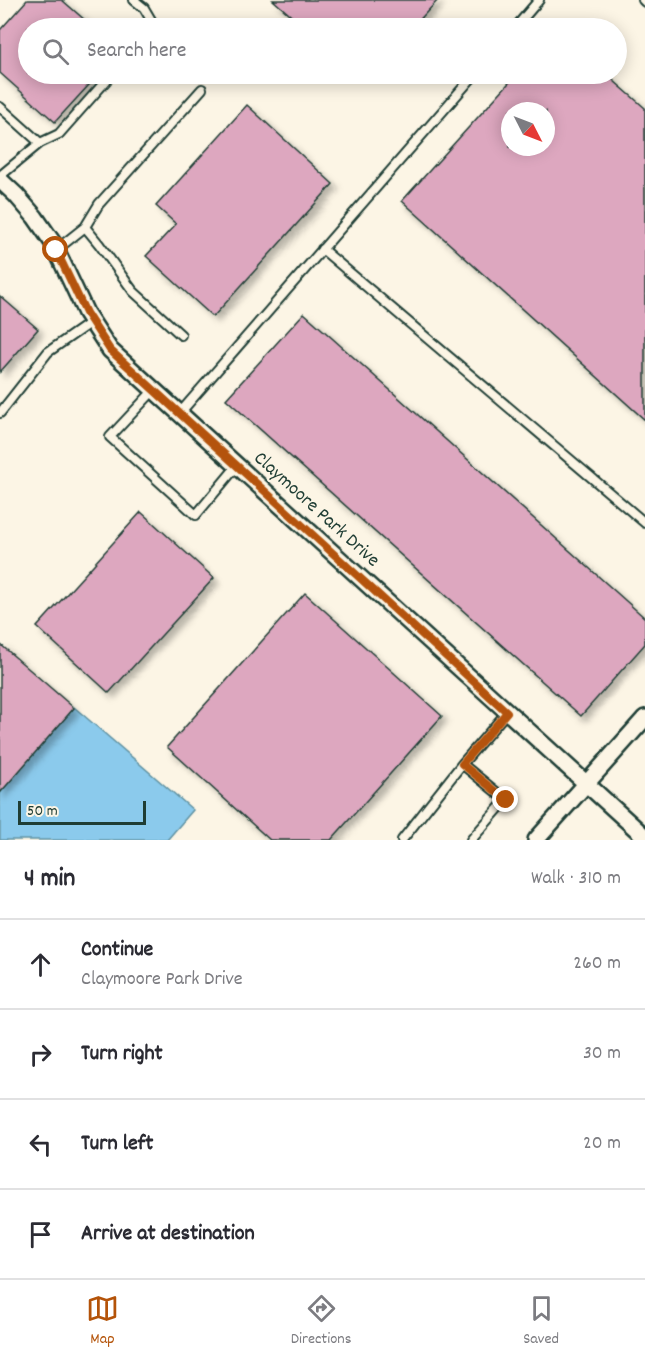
<!DOCTYPE html>
<html lang="en">
<head>
<meta charset="utf-8">
<style>
  :root { --surface:#fff; --page:#f2f2f3; --text:#2b2b33; --muted:#7c7c81; --line:#e1e1e2; --accent:#b45309 }
  body { margin:0; font-family:Dekko,sans-serif; background:var(--page); color:var(--text) }
  .compass { position:absolute; left:501px; top:102px; width:54px; height:54px; border-radius:50%; background:var(--surface); box-shadow:0 3px 15px #0003; rotate:132deg }
  .scale { position:absolute; left:18px; bottom:15px; width:128px; box-sizing:border-box; padding-left:6px; border:3px solid #1f3d34; border-top:0; font-size:16px; line-height:21px; white-space:nowrap; color:#1f3d34; -webkit-text-stroke:4px #fcf5e5; paint-order:stroke }
  .stop { position:absolute; width:18px; height:18px; margin:-14px; border:4px solid #b45309; border-radius:50%; background:#fff }
  .stop.end { background:#b45309; border-color:#fff; box-shadow:0 2px 6px #0008 }
  .list { margin:0; padding:0; list-style:none }
  h2 { display:flex; justify-content:space-between; align-items:center; height:78px; margin:0; padding:0 24px; font-size:26px }
  h2 small { font-size:20px; font-weight:400; color:var(--muted) }
  .list li { display:grid; grid-template-columns:39px 1fr auto; gap:18px; align-items:center; box-sizing:border-box; height:90px; padding:0 24px; border-top:2px solid var(--line) }
  .list b { display:block; font-size:22px; white-space:nowrap }
  .list p { margin:0; font-size:20px; white-space:nowrap; color:var(--muted) }
  .list em { font-size:20px; font-style:normal; color:var(--muted) }
  .icon { flex:none; width:33px; height:33px; fill:none; stroke:currentColor; stroke-width:2; stroke-linecap:round; stroke-linejoin:round }
  .map { position:relative; flex:none; width:645px; height:840px; overflow:hidden }
  .search { position:absolute; background:var(--surface); box-shadow:0 3px 15px #0003; left:18px; right:18px; top:18px; height:66px; display:flex; align-items:center; gap:15px; box-sizing:border-box; padding:0 21px; border-radius:33px; color:var(--muted); font-size:22px }
  .sheet { height:438px; background:var(--surface) }
  nav { display:flex; justify-content:space-around; align-items:center; box-sizing:border-box; height:84px; border-top:2px solid var(--line); background:var(--surface); font-size:16px; color:var(--muted) }
  nav a { display:grid; justify-items:center; gap:3px }
  nav .on { color:var(--accent) }
  .map>svg:first-child { display:block }
</style>
</head>
<body>
<div class="map">
<svg width="645" height="840" viewBox="0 0 645 840">
  <defs>
    <filter id="shadow"><feDropShadow dx="5" dy="5" stdDeviation="3" flood-color="#0004"/></filter>
  </defs>
  <rect width="100%" height="100%" fill="#fcf5e5"/>
  <filter id="ink" filterUnits="userSpaceOnUse"><feTurbulence type="fractalNoise" baseFrequency=".0167" numOctaves="2"/><feDisplacementMap in="SourceGraphic" scale="12" xChannelSelector="R" yChannelSelector="G"/><feConvolveMatrix kernelMatrix="1 2 1 2 8 2 1 2 1" color-interpolation-filters="sRGB"/></filter>
  <g filter="url(#ink)">
    <path fill="#8bcaec" stroke="#6092a2" stroke-width="1.5" d="M74 707 193 810 167 840H0V793Z"/>
    <path fill="#dda7bf" stroke="#1f3d34" stroke-width="1.5" fill-rule="evenodd" filter="url(#shadow)" d="M27 0H62L94 28H28V74H99L55 122 0 73V30Z
      M273 0H438L412 28H305Z
      M517 74H606L645 108V420L402 201ZM510 111H546V147H510Z
      M247 105 333 184 213 317 146 256 176 224 156 206Z
      M0 296 38 329 0 372Z
      M304 313 645 618V644L581 716 226 399Z
      M141 512 214 578 109 693 37 627Z
      M305 593 442 716 331 840H270L167 747Z
      M0 644 74 708 0 793Z"/>
    <g fill="none" stroke-linecap="round" stroke-linejoin="round">
      <g stroke="#1f3d34" stroke-width="12">
        <path id="lane" d="M134 0 144 8 154 25 151 28
          M643 0 645 2
          M515 28 539 0
          M0 107 40 143
          M0 176 40 143 59 134 112 74
          M85 227 99 244 133 291 181 335
          M322 249 645 523
          M56 250 85 227 99 204 202 89
          M153 391 110 437 196 515 236 467
          M0 413 48 352 91 322
          M179 414 475 74
          M402 840 462 764
          M471 840 506 800 462 764 507 712"/>
      </g>
      <g stroke="#1f3d34" stroke-width="20">
        <path id="street" d="M0 180 16 195 35 217 53 243 86 313 110 350 645 837
          M536 840 645 718"/>
      </g>
      <use href="#lane" stroke="#fcf5e5" stroke-width="8"/>
      <use href="#street" stroke="#fcf5e5" stroke-width="15"/>
    </g>
  </g>
  <g fill="none" stroke-linecap="round" stroke-linejoin="round" filter="url(#ink)">
    <path stroke="#b45309" stroke-width="8" d="M56 250 86 313 110 350 507 712 462 764 506 800"/>
  </g>
  <g text-anchor="middle" dominant-baseline="central" stroke-width="4.5" stroke-linejoin="round" paint-order="stroke">
    <g font-size="20" fill="#1f3d34" stroke="#fcf5e5">
      <text transform="translate(316 510) rotate(42)">Claymoore Park Drive</text>
    </g>
  </g>
</svg>
<svg class="compass" viewBox="-18 -18 36 36"><path d="M0-13l5 13h-10z" fill="#e53935"/><path d="M0 13l5-13h-10z" fill="#7c7c81"/></svg>
<div class="scale">50 m</div>
<div class="stop" style="left:56px;top:250px"></div>
<div class="stop end" style="left:506px;top:800px"></div>
<div class="search"><svg class="icon" aria-label="search" viewBox="0 0 24 24"><circle cx="10" cy="10" r="6"/><path d="M15 15l6 6"/></svg>Search here</div>
</div>
<section class="sheet">
<h2>4 min<small>Walk · 310 m</small></h2>
<ul class="list">
<li><svg class="icon" aria-label="ahead" viewBox="0 0 24 24"><path d="M12 20V5M6 11l6-6 6 6"/></svg><div><b>Continue</b><p>Claymoore Park Drive</p></div><em>260 m</em></li>
<li><svg class="icon" aria-label="right" viewBox="0 0 24 24"><path d="M7 20v-9h11M14 6l5 5-5 5"/></svg><div><b>Turn right</b></div><em>30 m</em></li>
<li><svg class="icon" aria-label="left" viewBox="0 0 24 24"><path d="M17 20v-9H6M10 6l-5 5 5 5"/></svg><div><b>Turn left</b></div><em>20 m</em></li>
<li><svg class="icon" aria-label="arrive" viewBox="0 0 24 24"><path d="M6 21V4h12l-3 4 3 4H6"/></svg><div><b>Arrive at destination</b></div></li>
</ul>
</section>
<nav>
<a class="on"><svg class="icon" aria-label="map" viewBox="0 0 24 24"><path d="M3 6l6-2 6 2 6-2v14l-6 2-6-2-6 2zM9 4v14M15 6v14"/></svg>Map</a>
<a><svg class="icon" aria-label="directions" viewBox="0 0 24 24"><path d="M12 3l9 9-9 9-9-9zM9 14v-3h6M13 9l2 2-2 2"/></svg>Directions</a>
<a><svg class="icon" aria-label="saved" viewBox="0 0 24 24"><path d="M7 4h10v16l-5-4-5 4z"/></svg>Saved</a>
</nav>
</body>
</html>
